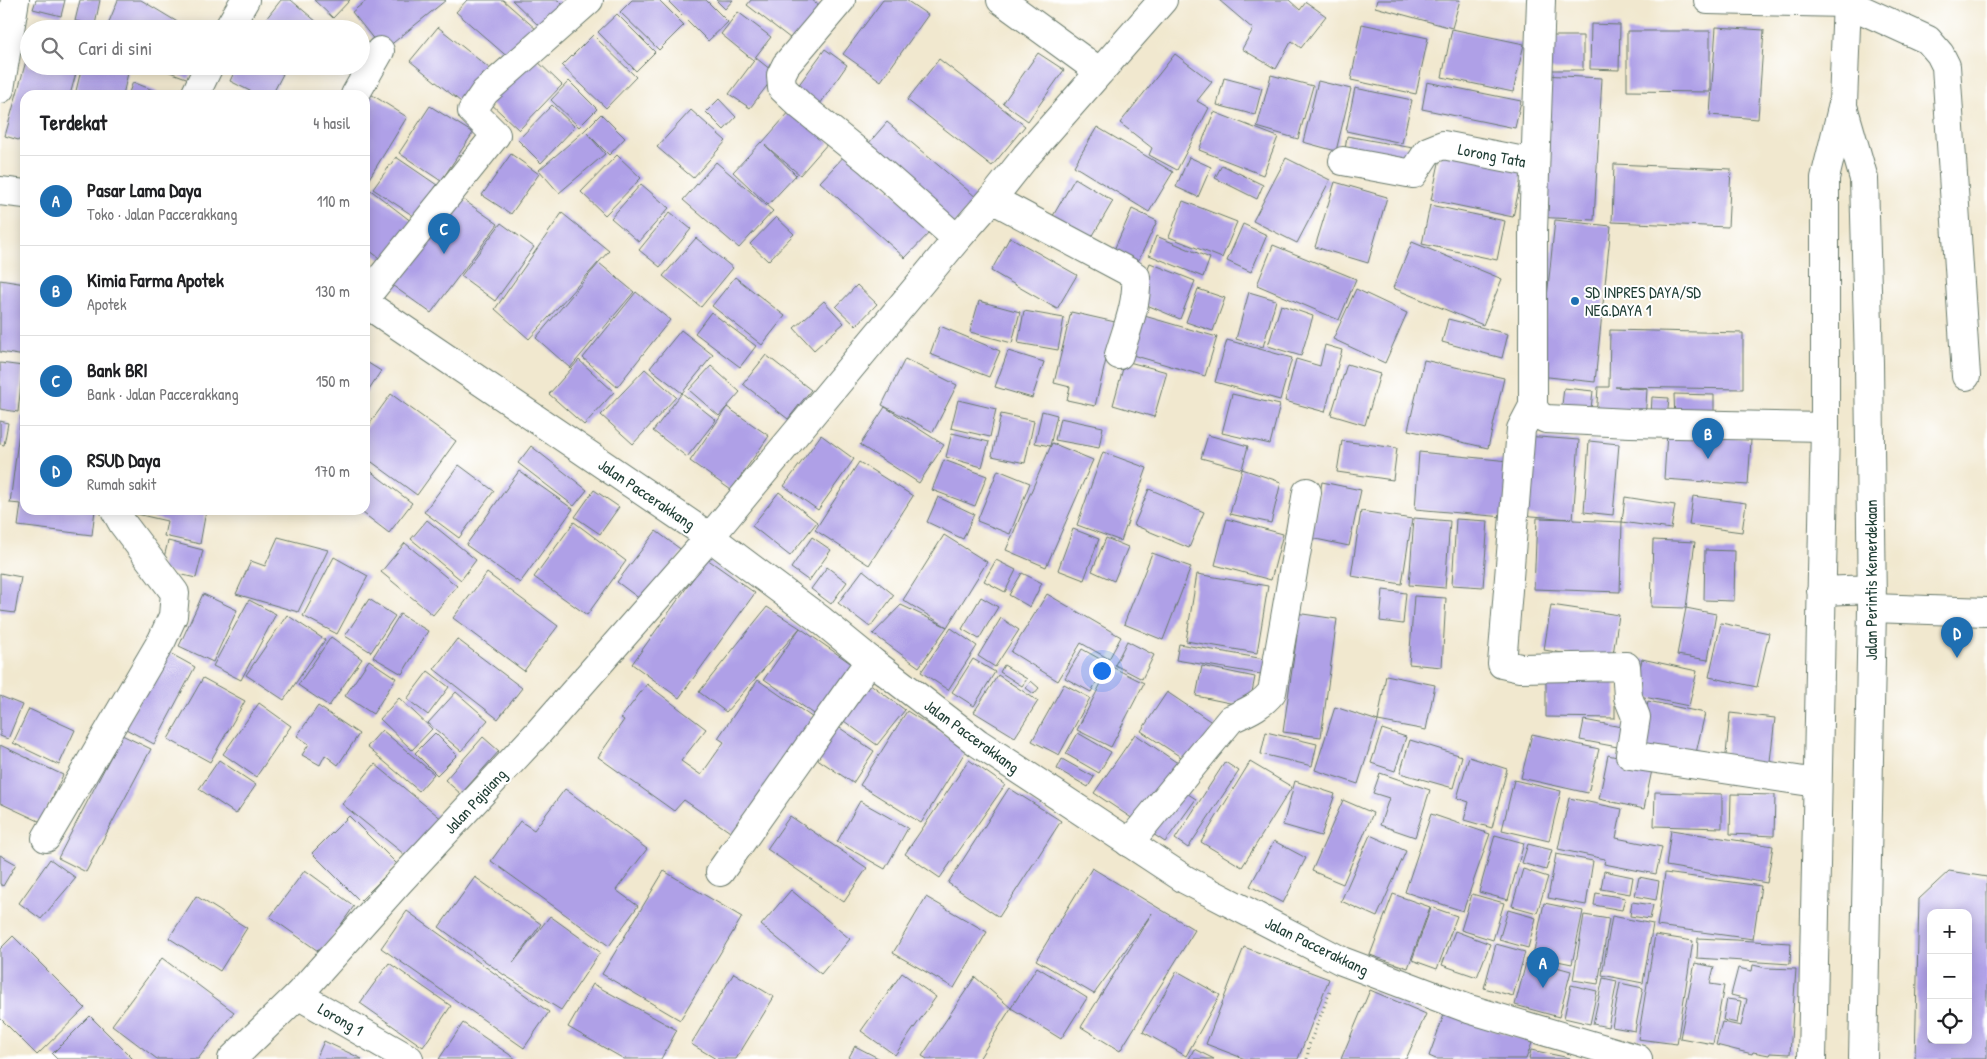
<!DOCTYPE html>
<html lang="id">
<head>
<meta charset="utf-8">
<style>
  :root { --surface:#fff; --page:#f2f2f2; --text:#202124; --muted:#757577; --line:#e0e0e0; --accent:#1f6fb2 }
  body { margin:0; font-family:"Patrick Hand",sans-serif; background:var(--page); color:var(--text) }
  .controls { position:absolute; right:15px; bottom:15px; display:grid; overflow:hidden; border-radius:10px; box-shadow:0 2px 12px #0003 }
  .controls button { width:45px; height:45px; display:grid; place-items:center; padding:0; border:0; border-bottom:1px solid var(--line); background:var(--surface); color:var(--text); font:25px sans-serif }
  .you { position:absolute; left:1101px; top:670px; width:18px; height:18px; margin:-12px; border:4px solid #fff; border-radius:50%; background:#1a73e8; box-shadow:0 0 0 8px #1a73e833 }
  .badge { display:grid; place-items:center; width:32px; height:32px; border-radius:50%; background:var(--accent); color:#fff; font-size:16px; font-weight:700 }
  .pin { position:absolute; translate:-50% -41px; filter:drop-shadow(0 1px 2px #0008) }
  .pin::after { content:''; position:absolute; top:26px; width:18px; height:15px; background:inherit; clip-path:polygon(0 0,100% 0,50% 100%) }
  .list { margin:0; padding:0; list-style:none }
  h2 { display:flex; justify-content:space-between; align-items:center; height:65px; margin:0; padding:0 20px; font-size:21px }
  h2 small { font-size:16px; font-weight:400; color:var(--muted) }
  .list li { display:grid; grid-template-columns:32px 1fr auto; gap:15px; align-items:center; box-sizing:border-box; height:90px; padding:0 20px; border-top:1px solid var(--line) }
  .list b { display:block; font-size:19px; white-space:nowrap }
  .list p { margin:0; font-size:16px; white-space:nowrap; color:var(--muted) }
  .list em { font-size:16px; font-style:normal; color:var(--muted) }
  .icon { flex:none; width:28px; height:28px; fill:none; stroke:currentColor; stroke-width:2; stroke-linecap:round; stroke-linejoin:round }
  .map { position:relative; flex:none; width:1987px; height:1059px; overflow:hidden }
  .search { position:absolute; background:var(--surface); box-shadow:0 2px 12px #0003; left:20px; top:20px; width:350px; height:55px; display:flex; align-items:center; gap:12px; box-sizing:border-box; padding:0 18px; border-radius:28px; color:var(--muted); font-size:19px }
  .panel { position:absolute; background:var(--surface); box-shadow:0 2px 12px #0003; left:20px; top:90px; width:350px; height:425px; border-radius:15px }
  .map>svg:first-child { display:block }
</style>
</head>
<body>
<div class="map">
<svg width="1987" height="1059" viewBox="0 0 1987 1059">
  <rect width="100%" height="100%" fill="#fff"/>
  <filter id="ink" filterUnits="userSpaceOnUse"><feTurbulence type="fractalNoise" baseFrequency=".02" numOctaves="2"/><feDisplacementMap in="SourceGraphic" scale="10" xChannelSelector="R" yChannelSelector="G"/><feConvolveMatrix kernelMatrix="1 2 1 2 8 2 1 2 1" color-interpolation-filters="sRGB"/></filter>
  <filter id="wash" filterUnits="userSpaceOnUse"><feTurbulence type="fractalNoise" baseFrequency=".0096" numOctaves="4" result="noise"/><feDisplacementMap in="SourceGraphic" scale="20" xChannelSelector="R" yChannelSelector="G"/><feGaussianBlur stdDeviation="1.12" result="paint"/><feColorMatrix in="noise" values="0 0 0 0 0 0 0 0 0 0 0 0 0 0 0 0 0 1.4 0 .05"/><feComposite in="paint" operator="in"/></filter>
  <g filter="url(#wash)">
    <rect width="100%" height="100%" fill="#f1e8cf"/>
    <g id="blocks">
      <path fill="#afa0e7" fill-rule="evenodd" d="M36 0H65L61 16 33 9Z
        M80 0H100L95 25 75 21Z
        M118 0H141L189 29H106Z
        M281 0H291L324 28 258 29Z
        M314 0H350L333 18Z
        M367 0H446L383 51 352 12Z
        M467 0H503L537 30 511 60 456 12Z
        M512 0H558L563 5 540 27Z
        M632 0H659L684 25 659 50 620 12Z
        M667 0H706L728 22 708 41Z
        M716 0H733L725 9Z
        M751 0H812L826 10 799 45 747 5Z
        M883 0H906L928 15 881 81 843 54Z
        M1219 0H1289L1300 10 1306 2 1326 16 1301 48 1292 41 1291 42 1276 69 1242 49 1253 29Z
        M1377 0H1460L1452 28 1375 7Z
        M738 12 771 37 753 60 721 34Z
        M617 14 655 52 636 71 598 32Z
        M1362 24 1428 38 1416 94 1351 80Z
        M1591 24 1620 25 1619 70 1590 69Z
        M438 27 494 72 466 106 410 61Z
        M1716 27 1764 30 1758 119 1710 115Z
        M1452 29 1524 44 1513 92 1442 77Z
        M1627 31H1710V92L1627 91Z
        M593 35 636 77 606 108 562 66Z
        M1550 36H1583V70H1550Z
        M825 49 847 65 818 107 795 90Z
        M1038 53 1064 70 1028 121 1003 103Z
        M28 54 29 66H78L70 95H25V142L5 136Z
        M1175 54 1212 82 1197 101 1209 108 1177 170 1149 155 1152 148 1120 123Z
        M532 56 562 85 519 130 488 101Z
        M756 58 776 74 750 108 729 94Z
        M939 59 1025 126 992 166 907 100Z
        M82 66H101L128 73 123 95H75Z
        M153 66H195L189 79Z
        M237 66H267L283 74 272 95H258L230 81Z
        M1271 75 1313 86 1298 139 1257 127Z
        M1542 75 1602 78 1594 220 1535 217Z
        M1224 78 1262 88 1255 115 1217 105Z
        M569 81 597 109 579 127 551 100Z
        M1318 81 1351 89 1336 151 1303 142Z
        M133 82 165 95H128Z
        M1427 82 1521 101 1515 128 1422 109Z
        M1355 88 1412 100 1402 143 1346 131Z
        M366 91 407 117 365 185V95Z
        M719 99 736 117 724 130 706 112Z
        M552 105 575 127 541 163 518 140Z
        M430 106 473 133 441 181 399 153Z
        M691 110 726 141 693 178 657 147Z
        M791 110 829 142 800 175 765 145 796 175 768 205 733 172 761 142 762 143Z
        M1214 112 1278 137 1263 175 1199 150Z
        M601 114 625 138 609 155 587 133 605 154 559 193 539 170 584 131Z
        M887 122 977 198 951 228 861 152Z
        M1097 127 1173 172 1149 212 1074 166Z
        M1347 136 1413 148 1408 169 1344 157Z
        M1442 149 1524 166 1513 217 1431 200Z
        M848 152 933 229 905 258 820 182Z
        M511 154 539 174 511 214 482 195Z
        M617 155 641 178 605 215 581 192Z
        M396 157 437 185 415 217 373 189Z
        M1189 157 1211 167 1198 197 1176 187Z
        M1286 158 1330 180 1297 243 1253 221Z
        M716 162 773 211 739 248 683 200Z
        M1614 164 1731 169 1728 227 1612 222Z
        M1222 165 1263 185 1257 199 1215 178Z
        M1075 178 1113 201 1085 249 1047 226Z
        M1335 182 1387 197 1368 263 1315 247Z
        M641 184 669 208 639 242 611 218Z
        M368 188 412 222 383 261 365 247V193Z
        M458 196 498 224 431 313 389 283Z
        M1183 201 1237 222 1222 258 1169 237Z
        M1430 205 1505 221 1497 260 1422 244Z
        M1132 209 1157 221 1134 270 1110 259Z
        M670 212 691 229 660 267 639 250Z
        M562 213 609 251 529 339 495 309Z
        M776 217 794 234 768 261 750 244Z
        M1555 220 1611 226 1595 382 1539 376Z
        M501 223 534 247 495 301 461 276Z
        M1243 224 1267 235 1251 272 1227 261Z
        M1156 236 1210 258 1203 277 1149 255Z
        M1010 237 1077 275 1057 309 991 271Z
        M696 238 733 268 701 307 663 276Z
        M1412 242 1502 279 1483 325 1393 288Z
        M1273 245 1356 279 1339 320 1257 285Z
        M599 263 634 292 570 368 536 338Z
        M1150 263 1195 281 1180 319 1135 300Z
        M735 277 785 316 762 345 712 306Z
        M0 280 25 284V356L0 352Z
        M857 285 877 304 856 326 836 307Z
        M1198 289 1225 298 1213 331 1186 322Z
        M1356 289 1407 313 1385 363 1333 339Z
        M636 292 670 320 617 387 583 358Z
        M1249 292 1276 300 1263 347 1236 339Z
        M824 301 844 323 814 350 794 328Z
        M979 301 1020 312 1012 343 970 332Z
        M1281 305 1313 316 1301 356 1268 346Z
        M1024 311 1064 318 1058 350 1018 343Z
        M711 312 756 346 740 367 695 333Z
        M1071 312 1115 322 1095 406 1067 400 1070 387 1054 383Z
        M1134 313 1217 337 1205 376 1122 352Z
        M1448 319 1508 334 1502 358 1442 342Z
        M940 326 1000 351 989 377 930 354Z
        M681 330 713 355 682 393 650 368Z
        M1610 330 1743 333V389L1615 387 1647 389 1645 422 1596 420 1598 387H1609Z
        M1227 340 1292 358 1280 400 1215 382Z
        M1325 345 1342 350 1325 412 1285 401 1296 359 1320 366Z
        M1008 351 1044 362 1032 398 995 387Z
        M766 355 811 390 788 419 743 384Z
        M905 359 957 385 933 432 882 405Z
        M579 360 614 392 584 425 549 394Z
        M1424 360 1504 378 1488 448 1408 430Z
        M365 361 381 371 365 395Z
        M1125 361 1167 372 1154 417 1113 405Z
        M0 363 23 366 18 412 0 409Z
        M1347 364 1380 374 1365 425 1331 415Z
        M711 366 740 392 719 416 689 390Z
        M645 369 676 397 633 444 601 415Z
        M1564 388 1593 391 1590 417 1561 413Z
        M682 393 716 420 687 457 653 431Z
        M391 394 456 441 417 495 365 457V430Z
        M1232 394 1280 405 1270 444 1222 433Z
        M1674 394 1714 395V421H1675Z
        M1652 397 1669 398 1667 418 1651 416Z
        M958 400 996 409 990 437 951 428Z
        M727 407 769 436 731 490 690 461Z
        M885 407 944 445 919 483 860 445Z
        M1042 411 1057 415 1050 446 1035 443Z
        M1001 414 1034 421 1025 463 992 456Z
        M21 416H25V510H95L92 535 18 526 21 504 10 503Z
        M1060 418 1103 427 1099 448 1055 440Z
        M0 421 8 423 4 445 0 444Z
        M952 433 989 442 982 467 946 457Z
        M1667 433 1751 440 1748 485 1664 479Z
        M821 435 854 459 818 510 784 486Z
        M1208 435 1248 446 1242 469 1201 458Z
        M1525 436 1579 440 1573 520 1622 522 1620 592 1534 589 1537 518 1571 519 1519 515Z
        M1342 441 1397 448 1393 480 1337 472Z
        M1589 441 1619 444 1613 515 1584 512Z
        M1052 443 1093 460 1046 567 1006 550Z
        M531 446 587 490 574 506 518 463Z
        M1103 452 1147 468 1121 541 1077 525Z
        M1419 452 1509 461 1504 517 1415 509Z
        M944 460 987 476 975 506 932 490Z
        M859 462 913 496 869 565 815 530Z
        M459 465 494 491 459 538 424 512Z
        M365 467 412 503 389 533 359 510H365Z
        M1242 469 1281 482 1271 523 1230 514Z
        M998 470 1030 483 1010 534 977 521Z
        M519 471 573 509 520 583 466 545Z
        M1322 482 1361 490 1349 546 1311 538Z
        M1149 489 1204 512 1189 548 1134 525Z
        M594 490 619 507 600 534 575 517Z
        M779 492 817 522 790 556 752 526Z
        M1693 496 1746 503 1742 532 1689 525Z
        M938 497 974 514 963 539 927 522Z
        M1625 497 1675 505 1671 529 1622 522Z
        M129 510 206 511 200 544 164 536 167 521 128 512Z
        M1361 511 1412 519 1402 584 1351 576Z
        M1414 518 1450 521 1445 588 1409 585Z
        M1227 519 1283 534 1271 580 1215 565Z
        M1456 519 1488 521 1483 587 1452 585Z
        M427 520 476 560 461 580 411 539Z
        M574 522 626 561 587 615 534 577Z
        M1073 529 1099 539 1084 580 1058 570Z
        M656 531 683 551 644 602 617 582Z
        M944 535 987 562 947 627 903 600Z
        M278 537 328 550 298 612 236 594 251 561 265 566Z
        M812 537 831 550 809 581 791 568Z
        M1106 538 1128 547 1114 581 1092 571Z
        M1653 540 1695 542 1686 608 1716 614 1708 660 1677 655 1686 608 1651 607Z
        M168 541 203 550 196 578 161 570Z
        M405 543 457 586 433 615 381 572Z
        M1705 550 1735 551 1734 601 1704 600Z
        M1152 553 1191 567 1163 640 1124 624Z
        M334 557 368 576 337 634 303 616Z
        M707 559 755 593 679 698 632 664Z
        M996 560 1016 570 1005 592 984 581Z
        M827 567 847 582 831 604 811 589Z
        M863 570 894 595 870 627 838 603Z
        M0 573 21 577 15 613 0 611Z
        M487 573 558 626 524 671 453 618Z
        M1022 573 1042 583 1030 607 1009 595Z
        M1197 574 1268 586 1257 653 1186 641Z
        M1383 590 1406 593 1403 624 1380 621Z
        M203 594 237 610 213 662 179 646Z
        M1047 594 1121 637 1109 659 1081 643 1058 681 1011 652Z
        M1414 596 1446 598 1442 667 1409 664Z
        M981 597 998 607 979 639 962 629Z
        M369 599 395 616 371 652 345 636Z
        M249 600 276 614 241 680 213 666Z
        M901 605 947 627 919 667 873 634Z
        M1551 605 1619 615 1612 661 1544 650Z
        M767 607 800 628 856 667 820 718 764 679 800 628 726 712 699 692Z
        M1289 612 1337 619 1321 737 1283 732 1297 635 1285 633Z
        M400 614 428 631 402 674 373 657Z
        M287 615 325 640 284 700 246 675Z
        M1001 618 1019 630 995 667 978 656Z
        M1721 623 1769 633 1757 687 1709 677Z
        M951 628 977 646 948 690 921 672Z
        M331 637 362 659 329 706 298 685Z
        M457 639 522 688 498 719 434 669Z
        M1127 641 1154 655 1142 679 1115 665Z
        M1179 644 1270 660 1267 675 1176 660Z
        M1082 649 1107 663 1091 692 1065 678Z
        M166 651 195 667 154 744 124 728Z
        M973 659 995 672 974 706 952 692Z
        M1642 659 1697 671 1689 706 1634 695Z
        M369 660 396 678 373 714 345 696Z
        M1004 665 1027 679 1022 686 1000 672Z
        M1110 666 1144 683 1111 747 1077 730Z
        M1202 666 1255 677 1249 707 1196 696Z
        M428 671 449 687 428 715 407 699Z
        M998 675 1038 701 1015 737 974 712Z
        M1386 675 1435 685 1426 730 1378 721 1358 784 1315 770 1335 707 1378 721Z
        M1546 677 1615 678V718L1546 717Z
        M203 678 245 701 210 762 168 739Z
        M758 680 819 722 733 834 684 800 674 811 598 757 624 720 621 718 647 684 706 729 681 761 701 775 724 742 718 738Z
        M865 680 905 710 877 745 837 716Z
        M1031 681 1039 688 1034 694 1026 688Z
        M1064 684 1090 698 1059 755 1032 741Z
        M456 692 488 720 461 751 428 723Z
        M1167 692 1216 725 1190 763 1141 731Z
        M0 696 22 705 8 739 0 736Z
        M399 698 432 729 412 750 380 719Z
        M1648 701 1705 713 1694 762 1638 750Z
        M259 703 291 726 256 777 223 754Z
        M318 706 359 734 338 765 325 755 320 765 302 755 309 744 297 736Z
        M29 709 75 730 59 765 13 743Z
        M907 711 967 749 921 823 860 785Z
        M1730 713 1775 718 1769 770 1725 765Z
        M1584 720 1627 728 1623 748 1580 740Z
        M834 724 874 751 853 783 813 756Z
        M1382 729 1406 737 1395 771 1371 763Z
        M382 730 434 774 419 791 367 747Z
        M1266 732 1317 744 1312 766 1261 754Z
        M435 733 457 755 437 775 415 753Z
        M1078 733 1111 752 1099 773 1066 754Z
        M1135 734 1182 766 1142 825 1094 793Z
        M1532 734 1599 749 1588 793 1521 778Z
        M122 735 151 749 86 872 58 858Z
        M483 737 499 751 461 794 445 780Z
        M1410 740 1462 756 1453 788 1400 773Z
        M0 745 63 775 41 822 0 803Z
        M1608 755 1653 765 1644 809 1599 799Z
        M1469 757 1507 769 1492 828 1464 820 1469 802 1457 798Z
        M1062 759 1094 777 1088 787 1057 769Z
        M219 760 256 785 236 814 199 789Z
        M969 760 1005 785 940 878 905 854Z
        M1225 762 1239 771 1188 848 1175 839Z
        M1250 762 1292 787 1242 867 1201 842Z
        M375 764 443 820 410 859 342 804Z
        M1380 773 1430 790 1415 837 1380 825 1389 798 1373 793Z
        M1514 780 1561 791 1549 841 1502 830Z
        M1295 781 1335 794 1321 836 1283 825Z
        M1177 787 1196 799 1165 842 1147 830Z
        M1009 788 1061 821 999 917 948 883Z
        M565 789 647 849 616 890 638 906 609 946 491 861 520 821 534 830Z
        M1655 792 1722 794V828L1654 826Z
        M1731 794 1775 795 1774 836 1730 834Z
        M1569 798 1622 809 1616 838 1662 847 1656 874 1604 864 1605 859 1558 849Z
        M1343 800 1373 813 1343 884 1312 871Z
        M860 801 908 828 885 869 837 842Z
        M1431 814 1490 834 1463 911 1405 892Z
        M349 816 397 864 360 901 312 853Z
        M790 816 867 868 844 902 767 849Z
        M1671 830 1773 846 1767 883 1666 866Z
        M1370 835 1406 851 1377 917 1341 901Z
        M1495 835 1524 843 1508 900 1479 892Z
        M1274 841 1306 858 1283 903 1250 886Z
        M1528 844 1552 850 1546 870 1522 863Z
        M1556 854 1593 861 1586 905 1548 898Z
        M0 855 16 864 3 886 0 884Z
        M50 859 76 878 41 919 19 903Z
        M1092 868 1195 930 1120 1051 1081 1027 1152 913 1094 994 1036 960Z
        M1523 869 1548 877 1537 913 1512 906Z
        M305 870 354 906 321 953 270 917Z
        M664 871 742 917 680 1020 602 974Z
        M1604 871 1633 877 1630 894 1601 889Z
        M1949 871 1987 877V1059H1915L1919 899ZM1931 913H1968V1040H1931Z
        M1665 873 1761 886 1753 939 1657 926Z
        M475 877 541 924 513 963 550 916 600 952 561 1010 504 975 439 927Z
        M1639 877 1659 881 1656 900 1635 896Z
        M791 890 850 939 821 974 761 925Z
        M1596 893 1625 898 1622 910 1594 905Z
        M1393 894 1430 907 1408 968 1370 955Z
        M1472 894 1504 903 1493 940 1461 930Z
        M196 896 247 928 220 971 169 938Z
        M926 897 987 932 954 988 893 953Z
        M1632 902 1653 905 1650 919 1630 916Z
        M1544 903 1583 911 1572 964 1533 956Z
        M1431 907 1457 916 1437 969 1412 960Z
        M1508 910 1536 918 1528 948 1499 940Z
        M407 911 549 1012 524 1048 381 948Z
        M1584 915 1609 919 1598 984 1573 980Z
        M1612 916 1653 924 1643 983 1602 975Z
        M1455 931 1490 944 1477 977 1442 965Z
        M1655 935 1693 941 1677 1044 1638 1039Z
        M13 936 85 1008 37 1055 0 1018V949Z
        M1698 938 1791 943 1790 964 1697 958Z
        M1496 944 1525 952 1513 996 1484 988Z
        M1244 947 1329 979 1298 1059H1245L1206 1044Z
        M162 958 234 1012 198 1059H157L112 1025Z
        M1527 959 1571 971 1559 1017 1515 1005Z
        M389 963 451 1006 423 1047 360 1003Z
        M1695 963 1714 967 1710 984 1724 986 1713 1044 1680 1038Z
        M1753 965 1766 968 1796 969 1790 1054 1770 1053 1769 1055 1753 1052 1752 1054 1716 1045 1722 1022 1741 1026 1747 999 1731 995 1738 968 1752 971Z
        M1037 967 1087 998 1061 1039 1011 1008 979 1059H927L922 1056 975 977 1011 1008Z
        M1177 971 1220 995 1186 1056 1143 1032Z
        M734 973 774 997 736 1059H716L691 1044Z
        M902 973 936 997 895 1055 861 1031Z
        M1603 978 1617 981 1608 1027 1593 1024Z
        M1620 983 1643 988 1635 1031 1612 1027Z
        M593 984 677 1030 661 1059H624L568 1027Z
        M1571 985 1597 991 1590 1024 1564 1018Z
        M1370 990 1426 1014 1406 1059H1341Z
        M1727 999 1741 1001 1737 1023 1723 1020Z
        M1445 1012 1532 1043 1526 1059H1436L1429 1056Z
        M90 1016 133 1059H57L52 1054Z
        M463 1023 516 1059H439Z
        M324 1041 362 1059H316Z
        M855 1046 880 1059H848Z
        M1194 1049 1214 1059H1189Z
        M1531 1050 1570 1058V1059H1529Z"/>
    </g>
  </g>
  <g filter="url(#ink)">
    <use href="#blocks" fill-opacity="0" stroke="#68796a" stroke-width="1"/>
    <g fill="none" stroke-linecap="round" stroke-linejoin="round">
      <g stroke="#68796a" stroke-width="30">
        <path id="minor" d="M841 0 786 65 781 75 782 88 801 106 868 160 957 239
          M1001 0 1100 72
          M1541 0 1533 232V406L1538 415 1546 419 1630 423 1825 427
          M1708 0 1847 3 1928 40 1940 54 1946 66 1966 376
          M228 29 245 0
          M0 89 15 0
          M195 95 209 66
          M355 95 380 51
          M1343 161 1413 174 1428 151 1443 145 1535 163
          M992 199 1129 272 1136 277C1138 303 1126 331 1119 355
          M365 298 496 135 472 111 485 92 589 0
          M1533 406 1521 429 1502 664 1520 668 1626 666 1628 697 1636 717 1630 755 1817 783
          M710 537 957 239 992 199 1026 156 1163 0
          M1872 608 1987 612
          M46 838 162 640 173 616 175 593 123 524 115 510
          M1129 843 1231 719C1248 711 1261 706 1272 692L1307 492
          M720 872 870 660
          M298 995 409 1059"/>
      </g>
      <g stroke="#68796a" stroke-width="30">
        <path id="major" d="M0 191 25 194
          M365 303 710 537 821 620 870 660 978 743 1186 880 1342 961 1469 1009 1638 1059
          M232 1059 298 995 400 881 538 733 710 537"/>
      </g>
      <g stroke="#68796a" stroke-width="30">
        <path id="highway" d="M1843 106 1864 179 1869 363 1872 608 1863 1059
          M1821 591 1872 589
          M1812 1059 1825 427V178L1843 104 1847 0"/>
      </g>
      <path stroke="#68796a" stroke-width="3" stroke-dasharray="1 4" stroke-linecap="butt" d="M1307 1059 1309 1045 1331 989"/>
      <use href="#minor" stroke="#fff" stroke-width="28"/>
      <use href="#major" stroke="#fff" stroke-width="28"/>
      <use href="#highway" stroke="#fff" stroke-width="28"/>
    </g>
  </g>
  <circle fill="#1f6fb2" stroke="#fff" stroke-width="2" cx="1575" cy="301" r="5"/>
  <g text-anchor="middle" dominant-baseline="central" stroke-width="4" stroke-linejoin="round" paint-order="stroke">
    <g font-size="16" fill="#1f3d34" stroke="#fff">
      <text transform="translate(1492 155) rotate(11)">Lorong Tata</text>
      <text transform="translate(647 494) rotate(34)">Jalan Paccerakkang</text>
      <text transform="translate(1871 580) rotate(-90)">Jalan Perintis Kemerdekaan</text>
      <text transform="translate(972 736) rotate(36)">Jalan Paccerakkang</text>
      <text transform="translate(475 801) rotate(-47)">Jalan Pajaiang</text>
      <text transform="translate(1317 946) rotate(26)">Jalan Paccerakkang</text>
      <text transform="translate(341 1019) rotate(30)">Lorong 1</text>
    </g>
    <g font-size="16" fill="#1f3d34" stroke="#fff" text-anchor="start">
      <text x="1585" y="292">SD INPRES DAYA/SD<tspan x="1585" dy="18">NEG.DAYA 1</tspan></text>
    </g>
  </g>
</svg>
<div class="controls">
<button>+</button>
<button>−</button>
<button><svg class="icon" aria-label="locate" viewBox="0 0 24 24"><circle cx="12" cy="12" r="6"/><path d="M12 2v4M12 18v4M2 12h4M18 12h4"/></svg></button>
</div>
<div class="you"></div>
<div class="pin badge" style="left:1543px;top:988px">A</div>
<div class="pin badge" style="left:1708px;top:459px">B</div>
<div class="pin badge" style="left:444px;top:254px">C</div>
<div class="pin badge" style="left:1957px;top:658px">D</div>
<div class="search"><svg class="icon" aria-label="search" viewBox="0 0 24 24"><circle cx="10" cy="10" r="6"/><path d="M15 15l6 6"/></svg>Cari di sini</div>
<section class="panel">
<h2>Terdekat<small>4 hasil</small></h2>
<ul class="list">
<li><span class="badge">A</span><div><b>Pasar Lama Daya</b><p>Toko · Jalan Paccerakkang</p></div><em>110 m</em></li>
<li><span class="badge">B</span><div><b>Kimia Farma Apotek</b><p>Apotek</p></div><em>130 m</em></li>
<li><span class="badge">C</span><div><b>Bank BRI</b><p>Bank · Jalan Paccerakkang</p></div><em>150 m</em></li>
<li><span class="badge">D</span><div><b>RSUD Daya</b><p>Rumah sakit</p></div><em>170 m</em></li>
</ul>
</section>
</div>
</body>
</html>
